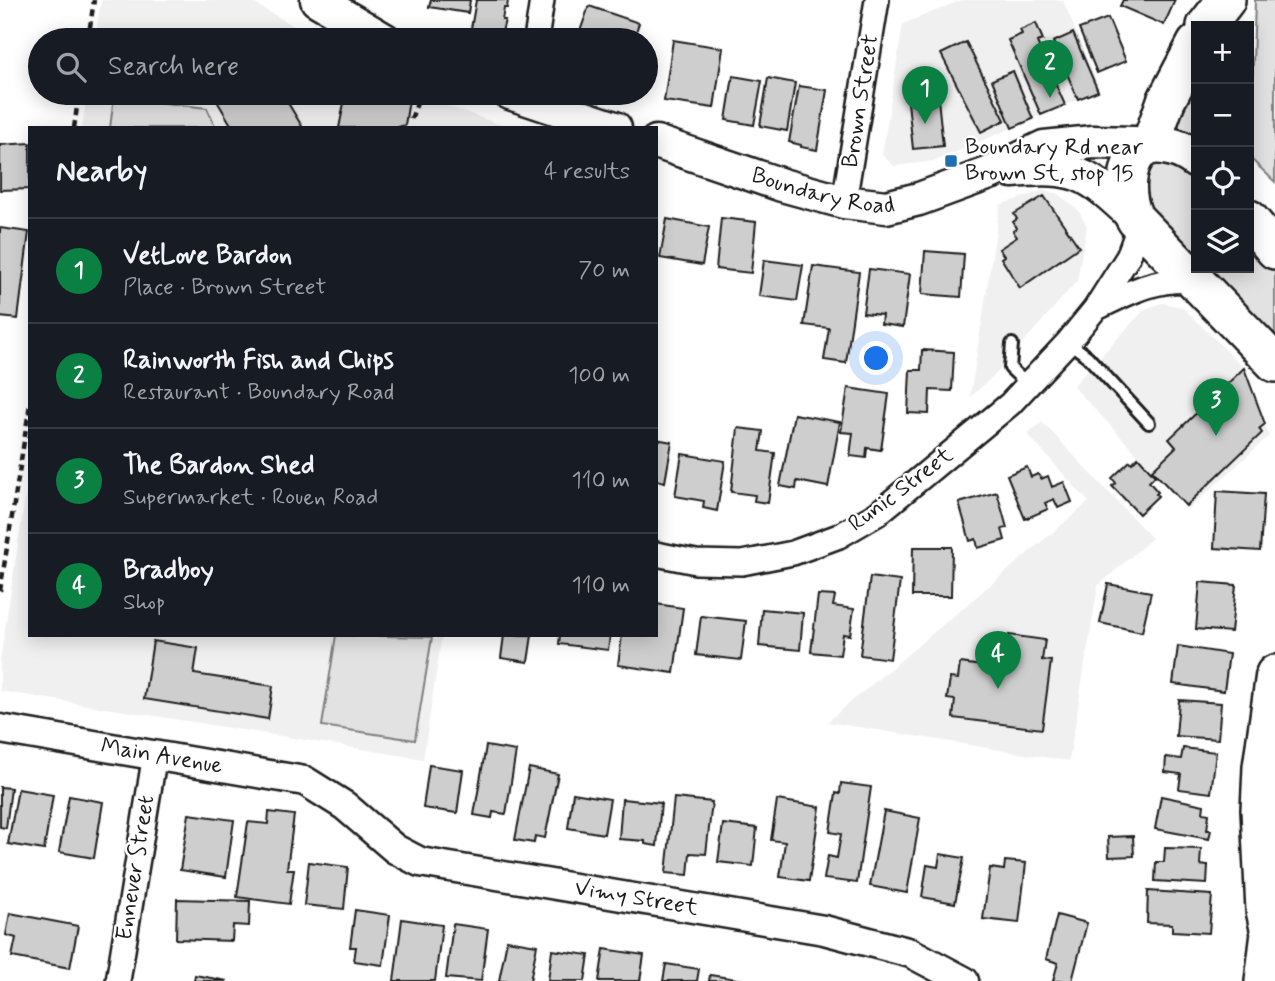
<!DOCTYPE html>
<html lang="en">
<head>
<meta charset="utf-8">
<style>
  :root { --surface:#171b24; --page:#242831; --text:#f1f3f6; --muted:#9ea1a6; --line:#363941; --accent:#0b8043 }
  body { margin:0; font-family:Mynerve,sans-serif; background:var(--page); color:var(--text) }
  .controls { position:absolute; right:21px; top:21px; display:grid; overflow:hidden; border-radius:0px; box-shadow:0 4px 18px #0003 }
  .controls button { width:63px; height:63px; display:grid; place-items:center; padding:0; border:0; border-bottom:2px solid var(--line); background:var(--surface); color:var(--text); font:35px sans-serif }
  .you { position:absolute; left:877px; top:359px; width:24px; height:24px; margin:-18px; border:5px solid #fff; border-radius:50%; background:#1a73e8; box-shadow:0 0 0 10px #1a73e833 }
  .badge { display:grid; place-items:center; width:46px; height:46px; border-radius:50%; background:var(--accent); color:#fff; font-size:23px; font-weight:700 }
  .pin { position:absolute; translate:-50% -58px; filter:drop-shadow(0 2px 4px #0008) }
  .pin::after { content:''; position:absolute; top:37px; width:24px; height:21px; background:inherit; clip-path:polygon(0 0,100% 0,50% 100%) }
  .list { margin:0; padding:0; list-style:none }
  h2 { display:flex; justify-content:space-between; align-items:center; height:91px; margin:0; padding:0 28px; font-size:30px }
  h2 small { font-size:23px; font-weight:400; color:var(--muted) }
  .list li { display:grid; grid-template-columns:46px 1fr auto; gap:21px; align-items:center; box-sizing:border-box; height:105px; padding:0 28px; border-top:2px solid var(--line) }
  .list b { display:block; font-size:26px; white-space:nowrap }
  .list p { margin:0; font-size:23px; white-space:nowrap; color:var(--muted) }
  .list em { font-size:23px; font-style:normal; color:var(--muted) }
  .icon { flex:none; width:38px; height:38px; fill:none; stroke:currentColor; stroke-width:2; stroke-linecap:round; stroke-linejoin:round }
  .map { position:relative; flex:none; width:1275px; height:981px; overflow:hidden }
  .search { position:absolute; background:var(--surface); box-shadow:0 4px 18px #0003; left:28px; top:28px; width:630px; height:77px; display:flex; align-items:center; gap:18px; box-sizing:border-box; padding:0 24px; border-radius:38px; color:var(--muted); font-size:26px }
  .panel { position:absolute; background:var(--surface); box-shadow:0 4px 18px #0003; left:28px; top:126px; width:630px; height:511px; border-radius:0px }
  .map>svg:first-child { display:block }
</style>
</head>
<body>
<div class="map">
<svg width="1275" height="981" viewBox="0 0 1275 981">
  <rect width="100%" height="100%" fill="#fff"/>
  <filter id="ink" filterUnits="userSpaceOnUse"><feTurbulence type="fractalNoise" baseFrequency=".0143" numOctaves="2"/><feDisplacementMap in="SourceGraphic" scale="14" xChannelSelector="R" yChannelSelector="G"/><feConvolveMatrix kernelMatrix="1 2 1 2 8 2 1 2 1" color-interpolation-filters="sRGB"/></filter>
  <g filter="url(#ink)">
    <path fill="#f0f0f0" d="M101 0H248L319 40H95Z
      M962 0H1063L1100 90 935 161 894 166 882 155 903 24Z
      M87 93H411L510 128H82Z
      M1044 190 1058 194 1078 210 1087 226 1077 281 997 373 970 397 1000 205Z
      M1162 303 1182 307 1244 368 1269 436 1189 509 1073 386 1145 309Z
      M1042 422 1152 538 1098 586 1069 761 827 722 1089 502 1027 434Z
      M30 467V635H442L423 759 0 691V661Z"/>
    <path fill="#e2e2e2" stroke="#7f7f7f" stroke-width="2" d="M1255 0H1275V182L1250 158Z
      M1185 82 1196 86V140L1173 128Z
      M114 97 207 108 216 128H110Z
      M1158 160 1196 176V263L1144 207 1142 173Z
      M1249 232 1275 260V347L1201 268H1249Z
      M336 635 432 637 415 740 322 726Z"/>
    <path fill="#cecece" stroke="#1c1c1c" stroke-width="2" d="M431 0H470L468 13 429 7Z
      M476 0H508L507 8H504L502 20H505L500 40H469Z
      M1123 0H1175L1164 25 1120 6Z
      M589 6 639 23 633 40H577Z
      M1108 18 1126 61 1097 73 1079 29Z
      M1036 23 1043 40 1037 42 1065 105 1041 115 1008 40 1022 34 1020 30Z
      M1073 33 1098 91 1078 99 1053 42Z
      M673 40 723 48 714 108 664 101Z
      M966 42 1005 120 981 132 941 54Z
      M1013 71 1033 119 1012 128 992 80Z
      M733 76 762 81 754 125 726 120Z
      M768 78 795 83 787 131 760 126Z
      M799 86 827 90 817 150 801 147V145L789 142Z
      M232 93H282L303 128H233L217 101Z
      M346 93H362L409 100 405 125 395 128H339Z
      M938 99 943 146 913 149 908 102Z
      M30 143V189L0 190V145Z
      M1044 196 1079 247 1020 288 1001 258 1004 256 999 249 1017 237 1013 231 1017 228 1013 222 1017 219 1014 214Z
      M721 218 756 222 751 273 716 269Z
      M667 219 709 227 702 265 660 258Z
      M0 228 29 232 18 319 0 317Z
      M925 251 964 254 961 297 922 294Z
      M764 260 803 265 797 301 759 296Z
      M813 266 859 272 846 363 824 360 829 328 804 325Z
      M869 269 910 274 903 327 881 324 882 315 863 313Z
      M922 350 954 352 952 391 930 390 929 414 908 413 910 370H921Z
      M1244 368 1265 424 1259 429 1262 433 1186 506 1152 470 1176 447 1169 439Z
      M848 388 889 394 881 450 867 448 866 458 850 456 853 433 841 432Z
      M794 414 840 422 828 487 797 481 796 489 780 486Z
      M738 428 763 431 760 451 775 453 768 503 754 501 755 495 731 492Z
      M656 439 672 442 665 482 656 480Z
      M682 454 725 461 717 511 703 508 704 501 675 496Z
      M1138 457 1155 476 1149 482 1158 492 1156 494 1158 496 1139 514 1112 486 1116 483 1112 478 1130 461 1132 463Z
      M1027 467 1031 477 1038 474 1041 479 1048 476 1052 487 1064 482 1072 502 1058 508 1054 499 1045 503 1048 509 1025 519 1007 475Z
      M1217 491 1264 494 1260 551 1214 548Z
      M997 492 1007 528 1002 529 1005 540 978 548 976 539 970 541 959 503Z
      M913 547H952L951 596H912Z
      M870 577 900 581 890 659 860 655Z
      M1200 582 1236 585 1231 632 1196 629Z
      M1108 584 1151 592 1142 632 1100 623Z
      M818 595 835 596 833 606 854 609 850 635 843 634 840 655 811 652Z
      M656 604 683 608 674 673 618 665 622 635H656Z
      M762 609 803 613 800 650 759 646Z
      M701 616 746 621 741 660 696 655Z
      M504 635H532L528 662 501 658Z
      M560 635H610L608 650 559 644Z
      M1009 635 1045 640 1042 660 1051 661 1042 729 953 718 955 700 947 699 950 678 958 679 960 663 1004 669Z
      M153 641 198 648 194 674 273 686 268 719 144 699Z
      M1178 646 1229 654 1224 691 1173 684Z
      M1179 700 1221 703 1218 739 1176 736Z
      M486 746 516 751 506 814 493 812 492 818 474 815Z
      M1183 748 1216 752 1211 793 1179 789 1181 774 1165 772 1166 757 1181 759Z
      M429 765 463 770 457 813 423 808Z
      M529 768 558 774 545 838 535 836 534 843 515 840Z
      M841 783 871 787 857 883 824 879 828 856 837 858 841 834 830 832 836 793 840 794Z
      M0 787 11 788 6 828 0 827Z
      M18 789 53 795 44 850 8 844Z
      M573 793 610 799 604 834 568 828Z
      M69 796 103 802 94 858 59 852Z
      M1161 796 1204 805 1203 813 1209 814 1207 830H1211L1209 839 1155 829Z
      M674 798 712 802 706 854 690 853 688 875 666 873Z
      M622 799 661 803 657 846 645 844V841L619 839Z
      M777 800 820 807 809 881 780 877 785 842 771 840Z
      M884 811 920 818 907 893 870 886Z
      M269 812 294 815 287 869H294L289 904 237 897 248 822 268 824Z
      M189 814 234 820 226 877 180 870Z
      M723 824 757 828 753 866 718 862Z
      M1133 836 1134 856 1109 857 1108 837Z
      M1165 848 1201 849 1200 865 1208 866 1207 884 1155 881 1156 862H1164Z
      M940 854 964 858 955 903 922 897 927 865 938 867Z
      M1005 861 1026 863 1019 923 983 919 990 868 1004 870Z
      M309 862 348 867 344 909 304 905Z
      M1148 891 1212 895 1209 933 1172 931V924L1147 923Z
      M177 899 250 901 249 926 233 925 232 941 176 939Z
      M355 910 390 915 383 965 354 961 356 947H350Z
      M10 913 78 926 70 968 12 957 16 938 6 935Z
      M1057 915 1087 923 1072 981H1053L1058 963 1046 959Z
      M402 919 442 925 435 981H394Z
      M453 924 488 929 481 981 446 978Z
      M507 940 537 945 530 981H499Z
      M604 949 644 955 640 981H599Z
      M552 950 589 955 585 981H548Z
      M666 964 699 969 697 981H663Z
      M195 975 227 981H194Z
      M710 975 750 981H709Z"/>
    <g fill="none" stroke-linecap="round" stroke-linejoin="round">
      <g stroke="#1c1c1c" stroke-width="16">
        <path id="service" d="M1068 342 1087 356 1149 423
          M1012 344 1010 368 1028 385"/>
      </g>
      <g stroke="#1c1c1c" stroke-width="28">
        <path id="minor" d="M536 40 542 0
          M844 202 877 0
          M1095 309C1128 293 1156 277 1195 281
          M656 554 696 562 742 563 793 553 839 536 877 514 1010 404 1068 342 1095 309 1128 257 1135 238 1136 220
          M118 981 155 754"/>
      </g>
      <g stroke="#1c1c1c" stroke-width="33">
        <g id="tertiary">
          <path id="s1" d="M0 729 305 781 345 806 395 849 420 862 824 930 911 953 964 981"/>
        </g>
      </g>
      <g stroke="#1c1c1c" stroke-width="37">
        <g id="secondary">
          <path d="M317 0 385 40"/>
          <path d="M510 93 615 128"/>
          <path id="s2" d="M656 142 782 185 844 202 886 207 919 199 990 173 1044 147 1093 142 1134 143 1142 151"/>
          <path d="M1012 171C1077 165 1087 173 1134 217"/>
        </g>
      </g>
      <g stroke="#1c1c1c" stroke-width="42">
        <path id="trunk" d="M1206 26 1226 0
          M1150 146 1166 101 1196 44
          M1196 159C1185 150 1164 142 1149 146 1123 155 1123 201 1136 220L1275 363
          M1249 219 1275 250
          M1264 981 1270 933 1265 910 1260 810 1262 767 1275 674"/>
      </g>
      <path stroke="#1c1c1c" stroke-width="4.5" stroke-dasharray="7 5" stroke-linecap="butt" d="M88 40 94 0
        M411 119 421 93
        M74 128 79 93
        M0 591 30 404"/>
      <use href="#service" stroke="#fff" stroke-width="10"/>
      <use href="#minor" stroke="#fff" stroke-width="23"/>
      <use href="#tertiary" stroke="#fff" stroke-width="28"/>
      <use href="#secondary" stroke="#fff" stroke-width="32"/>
      <use href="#trunk" stroke="#fff" stroke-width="37"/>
    </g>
  </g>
  <rect fill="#1f6fb2" stroke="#fff" stroke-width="2.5" x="944" y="154" width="14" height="14" rx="3.5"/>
  <g text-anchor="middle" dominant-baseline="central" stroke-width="5" stroke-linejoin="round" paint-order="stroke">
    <g font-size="23" fill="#1c1c1c" stroke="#fff">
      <text transform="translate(861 101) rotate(-81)">Brown Street</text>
      <text stroke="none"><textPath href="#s2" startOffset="175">Boundary Road</textPath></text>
      <text transform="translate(901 490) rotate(-37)">Runic Street</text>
      <text stroke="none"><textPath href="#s1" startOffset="164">Main Avenue</textPath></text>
      <text transform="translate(136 868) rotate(-81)">Ennever Street</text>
      <text stroke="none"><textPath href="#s1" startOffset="670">Vimy Street</textPath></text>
    </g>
    <g font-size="23" fill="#1c1c1c" stroke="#fff" text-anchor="start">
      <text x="965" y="148">Boundary Rd near<tspan x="965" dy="26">Brown St, stop 15</tspan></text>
    </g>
  </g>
</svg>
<div class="controls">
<button>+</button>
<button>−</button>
<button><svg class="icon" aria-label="locate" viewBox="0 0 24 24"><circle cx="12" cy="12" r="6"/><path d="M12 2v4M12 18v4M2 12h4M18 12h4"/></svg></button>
<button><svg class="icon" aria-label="layers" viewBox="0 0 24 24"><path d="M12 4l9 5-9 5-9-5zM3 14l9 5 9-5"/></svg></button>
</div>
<div class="you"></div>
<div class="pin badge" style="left:925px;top:124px">1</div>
<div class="pin badge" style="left:1050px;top:98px">2</div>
<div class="pin badge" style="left:1216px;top:436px">3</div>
<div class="pin badge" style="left:998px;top:689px">4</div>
<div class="search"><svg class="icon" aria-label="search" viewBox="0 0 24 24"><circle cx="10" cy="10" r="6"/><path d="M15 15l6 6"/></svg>Search here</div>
<section class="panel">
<h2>Nearby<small>4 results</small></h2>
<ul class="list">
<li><span class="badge">1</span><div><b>VetLove Bardon</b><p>Place · Brown Street</p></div><em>70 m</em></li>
<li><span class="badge">2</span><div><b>Rainworth Fish and Chips</b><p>Restaurant · Boundary Road</p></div><em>100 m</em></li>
<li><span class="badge">3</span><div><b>The Bardon Shed</b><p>Supermarket · Rouen Road</p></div><em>110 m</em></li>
<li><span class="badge">4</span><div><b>Bradboy</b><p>Shop</p></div><em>110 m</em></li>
</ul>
</section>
</div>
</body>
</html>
